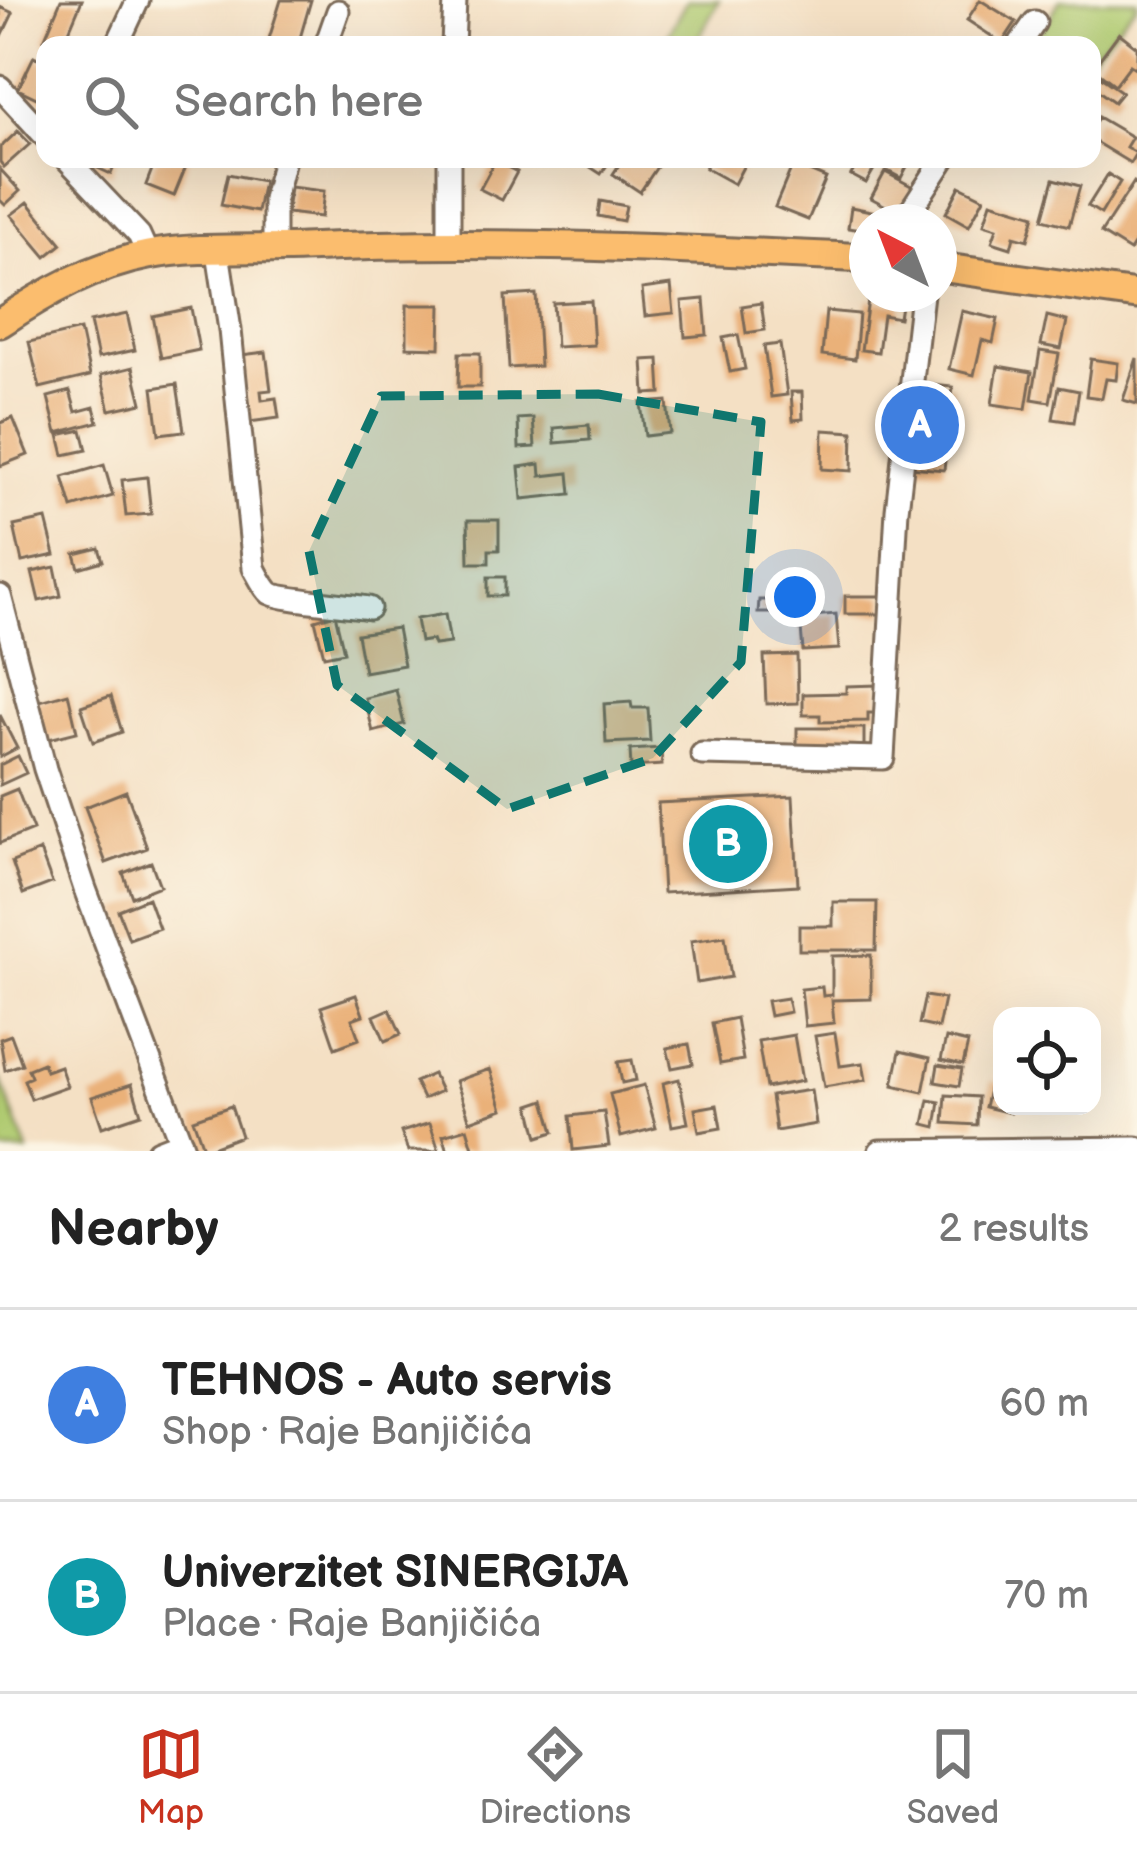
<!DOCTYPE html>
<html lang="en">
<head>
<meta charset="utf-8">
<style>
  :root { --surface:#fff; --page:#f2f2f2; --text:#222; --muted:#767676; --line:#e0e0e0; --accent:#c8321e }
  body { margin:0; font-family:"Balsamiq Sans",sans-serif; background:var(--page); color:var(--text) }
  .controls { position:absolute; right:36px; bottom:36px; display:grid; overflow:hidden; border-radius:24px; box-shadow:0 12px 48px #0002 }
  .controls button { width:108px; height:108px; display:grid; place-items:center; padding:0; border:0; border-bottom:3px solid var(--line); background:var(--surface); color:var(--text); font:60px sans-serif }
  .compass { position:absolute; left:849px; top:204px; width:108px; height:108px; border-radius:50%; background:var(--surface); box-shadow:0 12px 48px #0002; rotate:318deg }
  .you { position:absolute; left:795px; top:597px; width:42px; height:42px; margin:-30px; border:9px solid #fff; border-radius:50%; background:#1a73e8; box-shadow:0 0 0 18px #1a73e833 }
  .badge { display:grid; place-items:center; width:78px; height:78px; border-radius:50%; background:var(--accent); color:#fff; font-size:39px; font-weight:700 }
  .pin { position:absolute; translate:-50% -50%; border:6px solid #fff; box-shadow:0 3px 12px #0006 }
  .list { margin:0; padding:0; list-style:none }
  h2 { display:flex; justify-content:space-between; align-items:center; height:156px; margin:0; padding:0 48px; font-size:51px }
  h2 small { font-size:39px; font-weight:400; color:var(--muted) }
  .list li { display:grid; grid-template-columns:78px 1fr auto; gap:36px; align-items:center; box-sizing:border-box; height:192px; padding:0 48px; border-top:3px solid var(--line) }
  .list b { display:block; font-size:45px; white-space:nowrap }
  .list p { margin:0; font-size:39px; white-space:nowrap; color:var(--muted) }
  .list em { font-size:39px; font-style:normal; color:var(--muted) }
  .icon { flex:none; width:66px; height:66px; fill:none; stroke:currentColor; stroke-width:2; stroke-linecap:round; stroke-linejoin:round }
  .map { position:relative; flex:none; width:1137px; height:1151px; overflow:hidden }
  .search { position:absolute; background:var(--surface); box-shadow:0 12px 48px #0002; left:36px; right:36px; top:36px; height:132px; display:flex; align-items:center; gap:30px; box-sizing:border-box; padding:0 42px; border-radius:24px; color:var(--muted); font-size:45px }
  .sheet { height:540px; background:var(--surface) }
  nav { display:flex; justify-content:space-around; align-items:center; box-sizing:border-box; height:168px; border-top:3px solid var(--line); background:var(--surface); font-size:33px; color:var(--muted) }
  nav a { display:grid; justify-items:center; gap:6px }
  nav .on { color:var(--accent) }
  .map>svg:first-child { display:block }
</style>
</head>
<body>
<div class="map">
<svg width="1137" height="1151" viewBox="0 0 1137 1151">
  <rect width="100%" height="100%" fill="#fcf5e5"/>
  <filter id="ink" filterUnits="userSpaceOnUse"><feTurbulence type="fractalNoise" baseFrequency=".00833" numOctaves="2"/><feDisplacementMap in="SourceGraphic" scale="24" xChannelSelector="R" yChannelSelector="G"/><feConvolveMatrix kernelMatrix="1 2 1 2 8 2 1 2 1" color-interpolation-filters="sRGB"/></filter>
  <filter id="wash" filterUnits="userSpaceOnUse"><feTurbulence type="fractalNoise" baseFrequency=".004" numOctaves="4" result="noise"/><feDisplacementMap in="SourceGraphic" scale="48" xChannelSelector="R" yChannelSelector="G"/><feGaussianBlur stdDeviation="2.7" result="paint"/><feColorMatrix in="noise" values="0 0 0 0 0 0 0 0 0 0 0 0 0 0 0 0 0 1.4 0 .05"/><feComposite in="paint" operator="in"/></filter>
  <g filter="url(#wash)">
    <rect width="100%" height="100%" fill="#f4e0c4"/>
    <path fill="#afca70" stroke="#757a47" stroke-width="3" d="M687 0H719L695 45H662Z
      M1060 0H1137V4L1092 56V45L1034 44Z
      M0 1078 28 1151H0Z"/>
    <g id="blocks">
      <path fill="#eab179" d="M61 0H82L63 45H57L44 40Z
        M281 0H311L298 45 268 42Z
        M980 0 1016 22 1002 43 967 20Z
        M0 7 13 13 0 40Z
        M1119 33 1137 47V65L1135 68 1130 65 1115 85 1093 68Z
        M34 56 45 62V102L18 89Z
        M1092 71 1122 92 1114 102 1097 90 1092 96Z
        M1098 117 1132 137 1126 147 1136 153 1130 163 1092 140V128Z
        M18 131 30 144 4 167 0 162V148Z
        M92 159H117L111 174 89 164Z
        M156 159H189L174 196 146 185Z
        M578 159H611L601 174Z
        M623 159H659L661 161 640 192 613 174Z
        M710 159H733L744 165 734 184 705 168Z
        M860 159H880L866 183 851 175Z
        M891 159H911L901 178 886 170Z
        M495 161 517 172 502 200 480 189Z
        M793 164 826 178 808 220 775 207Z
        M0 169 20 191 5 205 0 200Z
        M885 172 913 187 899 213 871 198Z
        M228 174 263 181 257 212 221 205Z
        M1108 174 1120 182 1101 214 1088 206Z
        M1054 179 1080 186 1069 226 1043 219Z
        M1134 182 1137 184V240L1130 251 1101 233Z
        M960 186 984 198 969 226 946 213Z
        M290 187 324 191 321 217 287 213Z
        M600 201 626 206 623 221 598 216Z
        M28 202 62 244 46 257 11 215Z
        M991 202 1035 215 1028 240 1014 236 1011 248 992 242 997 228 984 224Z
        M851 207 876 212 874 222H867V231L848 228Z
        M671 285 674 313 645 316 642 289Z
        M536 294 540 366 509 368 505 296Z
        M704 299 707 335 685 337 682 301Z
        M868 300 901 305 899 318 883 315 878 352 861 350Z
        M591 301 594 345 556 347 553 303Z
        M761 303 765 330 746 333 742 306Z
        M407 305H441L440 348 407 347Z
        M191 308 199 350 161 358 153 316Z
        M826 311 859 314 855 359 822 355Z
        M962 311 998 319 993 343 982 340 974 375 949 369Z
        M127 314 135 350 98 358 90 322Z
        M1047 316 1067 321 1061 349 1041 345Z
        M80 330 90 376 40 388 29 342Z
        M738 335 745 369 730 372 723 338Z
        M780 344 787 395 771 397 764 346Z
        M1040 351 1059 354 1050 402 1032 399Z
        M266 352 271 390 261 391 262 400 276 398 279 418 249 422 241 355Z
        M459 353H480V387H458Z
        M1137 358V404L1123 400Z
        M659 359 661 393 645 394 643 360Z
        M1091 359 1118 363 1116 380 1106 379 1102 398 1086 396Z
        M998 366 1032 372 1026 409 992 404Z
        M133 367 142 403 110 410 101 375Z
        M177 384 184 431 159 434 153 388Z
        M931 385 953 387 944 470 908 467 913 418 928 419Z
        M1059 387 1079 391 1074 422 1053 419Z
        M70 391 76 412 94 407 98 422 57 433 48 397Z
        M791 392H802L803 419 793 420Z
        M667 401 670 433 645 436 641 403Z
        M13 418 28 455 0 466V423Z
        M533 418 535 447 519 448 518 419Z
        M589 425 590 440 555 443 554 428Z
        M82 430 87 450 64 455 59 435Z
        M823 430 853 432 852 471 822 469Z
        M540 464 541 476 569 473 571 494 522 499 519 467Z
        M104 465 113 496 72 508 63 477Z
        M147 477 151 514 126 516 122 480Z
        M46 519 55 555 22 562 14 526Z
        M468 520H499V550H489V563H469Z
        M99 548 103 561 79 568 75 554Z
        M55 567 61 596 39 601 32 572Z
        M488 577H505V596H488Z
        M845 596H884V614H845Z
        M759 600H796V613H758Z
        M335 614 344 652 324 656 315 620Z
        M445 614 450 643 434 645 432 640 420 642 416 619Z
        M836 614 839 649 803 651 800 617Z
        M397 628 404 665 364 672 357 634Z
        M797 655 798 703 766 704 764 656Z
        M878 685V713H868V721L820 722V715H803V694L846 693V686Z
        M396 690 404 724 373 732 365 698Z
        M68 693 77 732 45 740 36 702Z
        M111 696 122 732 93 742 81 706Z
        M631 702 632 708H648L650 741 606 743 604 704Z
        M0 715 17 748 0 757Z
        M797 728H864V752L797 751Z
        M661 748 662 765 631 767 630 750Z
        M18 756 26 773 0 785V765Z
        M17 789 33 830 0 843V796Z
        M126 791 147 848 106 863 85 807Z
        M793 796 798 885 663 893 658 803Z
        M40 851 52 883 23 894 12 862Z
        M151 862 160 886 132 897 123 873Z
        M148 898 159 928 129 939 118 910Z
        M833 902H877L876 950H799V926H833Z
        M725 936 731 977 697 983 691 941Z
        M871 955V999L832 1000 834 1023 805 1026 801 989 822 987 823 996 832 995V956Z
        M356 995 363 1015 352 1019 359 1039 335 1048 321 1007Z
        M925 996 944 999 938 1028 919 1024Z
        M787 998 790 1012 770 1016 767 1001Z
        M390 1009 401 1034 385 1041 374 1016Z
        M736 1018 743 1060 720 1064 712 1023Z
        M835 1033 840 1066 863 1063 866 1080 824 1087 815 1036Z
        M11 1035 22 1064 5 1070 0 1039Z
        M794 1035 802 1081 766 1088 758 1041Z
        M946 1038 968 1043 963 1065 941 1060Z
        M689 1044 693 1064 672 1068 667 1048Z
        M900 1051 930 1058 923 1092 893 1085Z
        M632 1060 636 1080 622 1083 618 1062Z
        M43 1063 46 1071 60 1066 67 1086 31 1099 24 1080 31 1077 28 1069Z
        M938 1065 962 1069 959 1086 935 1082Z
        M490 1069 503 1109 470 1121 456 1081Z
        M433 1074 441 1091 423 1099 415 1082Z
        M679 1079 688 1123 672 1126 663 1083Z
        M991 1081 1002 1084V1106H1011L1010 1113 985 1107Z
        M132 1084 141 1114 102 1127 92 1097Z
        M644 1085 656 1128 621 1137 610 1094Z
        M811 1090 816 1124 776 1131 771 1096Z
        M946 1095 978 1097 977 1125 944 1123Z
        M545 1100 554 1132 538 1137 530 1105Z
        M929 1100 940 1102 936 1127 924 1124Z
        M717 1105 721 1128 699 1132 695 1109Z
        M231 1106 241 1136 204 1150 193 1119Z
        M604 1112 609 1146 573 1150 570 1116Z
        M430 1123 439 1151H408L401 1132Z
        M467 1128 474 1151H448L443 1135Z"/>
    </g>
  </g>
  <g filter="url(#ink)">
    <use href="#blocks" fill-opacity="0" stroke="#7c6a58" stroke-width="3"/>
    <g fill="none" stroke-linecap="round" stroke-linejoin="round">
      <g stroke="#7c6a58" stroke-width="27">
        <path id="minor" d="M117 45 138 0
          M326 45 338 11
          M453 45 455 0
          M1019 45 1035 22
          M0 87 45 136
          M67 159 139 235 148 255
          M449 159V244
          M903 222 944 159
          M274 250V199L284 159
          M218 252 230 330 254 568C258 575 264 588 270 593 278 599 352 605 369 608
          M0 596 45 769 85 889 184 1151
          M702 754 883 758 897 510 922 294
          M158 1151 181 1142
          M880 1151 1137 1148"/>
      </g>
      <g stroke="#7c6a58" stroke-width="33">
        <path id="major" d="M939 267 1137 295
          M0 323C45 293 94 265 148 255 195 246 254 250 303 248 492 239 679 249 867 258"/>
      </g>
      <use href="#minor" stroke="#fff" stroke-width="21"/>
      <use href="#major" stroke="#fbbd6e" stroke-width="27"/>
    </g>
  </g>
  <path fill="#0f766e" fill-opacity="0.2" stroke="#0f766e" stroke-width="9" stroke-dasharray="24 15" stroke-linejoin="round" d="M598 394 761 422 741 662 653 758 507 809 337 685 309 551 381 396Z"/>
</svg>
<div class="controls">
<button><svg class="icon" aria-label="locate" viewBox="0 0 24 24"><circle cx="12" cy="12" r="6"/><path d="M12 2v4M12 18v4M2 12h4M18 12h4"/></svg></button>
</div>
<svg class="compass" viewBox="-18 -18 36 36"><path d="M0-13l5 13h-10z" fill="#e53935"/><path d="M0 13l5-13h-10z" fill="#767676"/></svg>
<div class="you"></div>
<div class="pin badge" style="left:920px;top:425px;background:#3f7fe0">A</div>
<div class="pin badge" style="left:728px;top:844px;background:#0f9aa8">B</div>
<div class="search"><svg class="icon" aria-label="search" viewBox="0 0 24 24"><circle cx="10" cy="10" r="6"/><path d="M15 15l6 6"/></svg>Search here</div>
</div>
<section class="sheet">
<h2>Nearby<small>2 results</small></h2>
<ul class="list">
<li><span class="badge" style="background:#3f7fe0">A</span><div><b>TEHNOS - Auto servis</b><p>Shop · Raje Banjičića</p></div><em>60 m</em></li>
<li><span class="badge" style="background:#0f9aa8">B</span><div><b>Univerzitet SINERGIJA</b><p>Place · Raje Banjičića</p></div><em>70 m</em></li>
</ul>
</section>
<nav>
<a class="on"><svg class="icon" aria-label="map" viewBox="0 0 24 24"><path d="M3 6l6-2 6 2 6-2v14l-6 2-6-2-6 2zM9 4v14M15 6v14"/></svg>Map</a>
<a><svg class="icon" aria-label="directions" viewBox="0 0 24 24"><path d="M12 3l9 9-9 9-9-9zM9 14v-3h6M13 9l2 2-2 2"/></svg>Directions</a>
<a><svg class="icon" aria-label="saved" viewBox="0 0 24 24"><path d="M7 4h10v16l-5-4-5 4z"/></svg>Saved</a>
</nav>
</body>
</html>
